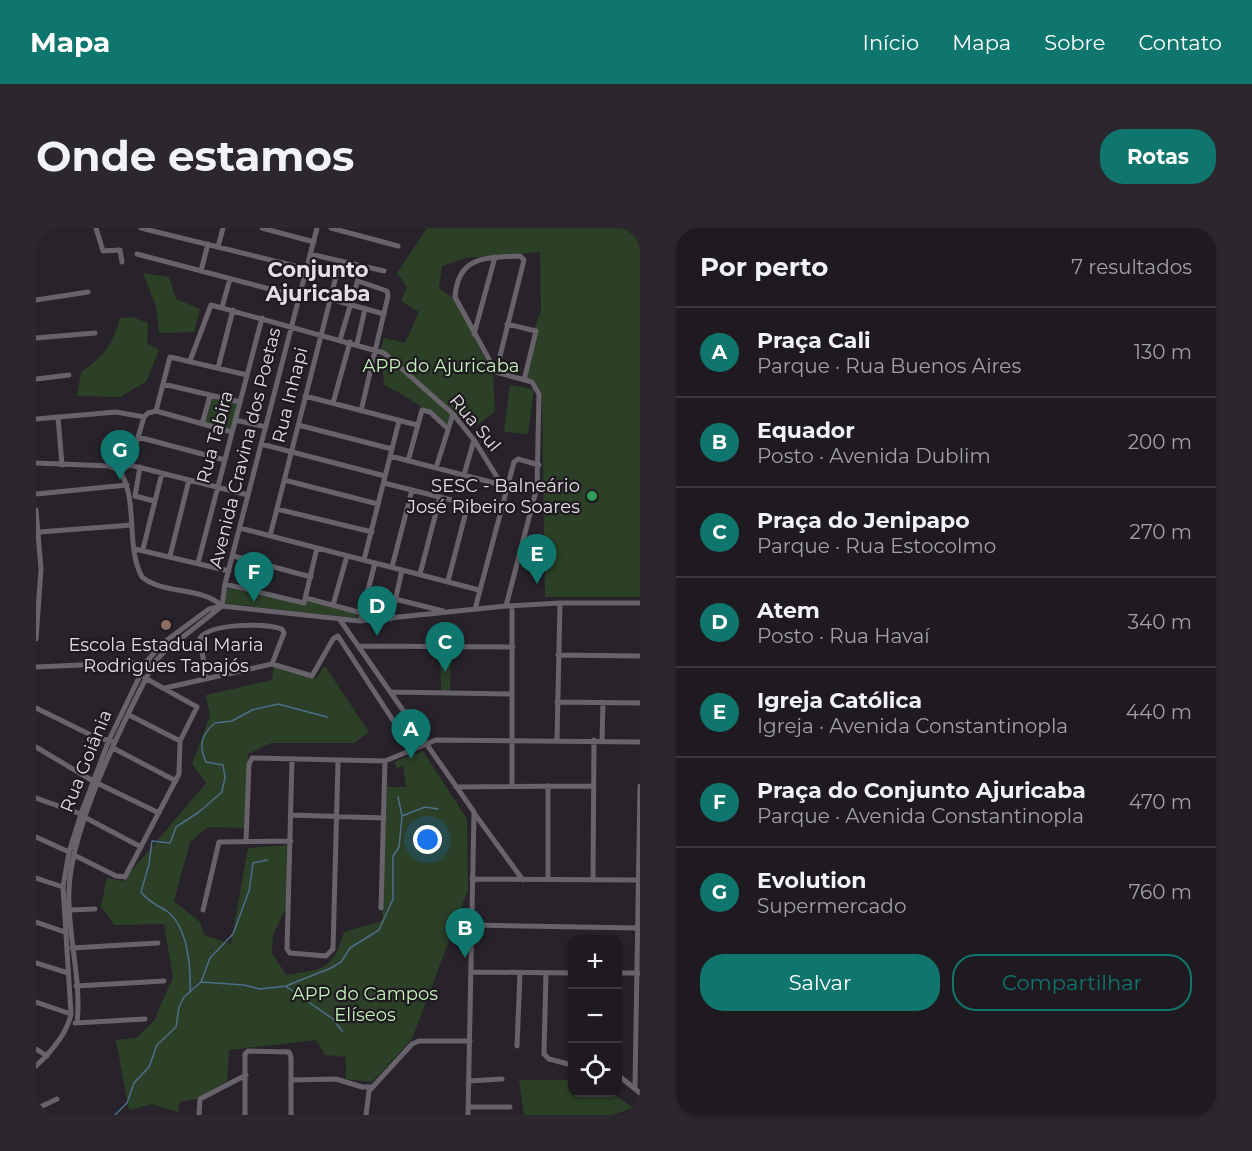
<!DOCTYPE html>
<html lang="pt">
<head>
<meta charset="utf-8">
<style>
  :root { --surface:#1e1a20; --page:#2b272d; --text:#f1f3f6; --muted:#a1a1a5; --line:#3c383e; --accent:#0f766e }
  body { margin:0; font-family:Montserrat,sans-serif; background:var(--page); color:var(--text) }
  .controls { position:absolute; right:18px; bottom:18px; display:grid; overflow:hidden; border-radius:12px; box-shadow:0 2px 4px #0004 }
  .controls button { width:54px; height:54px; display:grid; place-items:center; padding:0; border:0; border-bottom:2px solid var(--line); background:var(--surface); color:var(--text); font:30px sans-serif }
  .you { position:absolute; left:392px; top:612px; width:21px; height:21px; margin:-15px; border:4px solid #fff; border-radius:50%; background:#1a73e8; box-shadow:0 0 0 9px #1a73e833 }
  .badge { display:grid; place-items:center; width:39px; height:39px; border-radius:50%; background:var(--accent); color:#fff; font-size:20px; font-weight:700 }
  .pin { position:absolute; translate:-50% -50px; filter:drop-shadow(0 2px 3px #0008) }
  .pin::after { content:''; position:absolute; top:32px; width:21px; height:18px; background:inherit; clip-path:polygon(0 0,100% 0,50% 100%) }
  .list { margin:0; padding:0; list-style:none }
  h2 { display:flex; justify-content:space-between; align-items:center; height:78px; margin:0; padding:0 24px; font-size:26px }
  h2 small { font-size:20px; font-weight:400; color:var(--muted) }
  .list li { display:grid; grid-template-columns:39px 1fr auto; gap:18px; align-items:center; box-sizing:border-box; height:90px; padding:0 24px; border-top:2px solid var(--line) }
  .list b { display:block; font-size:22px; white-space:nowrap }
  .list p { margin:0; font-size:20px; white-space:nowrap; color:var(--muted) }
  .list em { font-size:20px; font-style:normal; color:var(--muted) }
  .actions { display:flex; gap:12px; padding:18px 24px }
  .actions a { flex:1; padding:14px 0; border:2px solid var(--accent); border-radius:24px; text-align:center; font-size:21px; color:var(--accent) }
  .actions .main { background:var(--accent); color:#fff }
  .icon { flex:none; width:33px; height:33px; fill:none; stroke:currentColor; stroke-width:2; stroke-linecap:round; stroke-linejoin:round }
  .map { position:relative; flex:none; width:604px; height:887px; overflow:hidden; border-radius:24px }
  header { display:flex; align-items:center; gap:36px; box-sizing:border-box; height:84px; padding:0 30px; background:var(--accent); color:#fff }
  header strong { font-size:28px }
  nav { display:flex; gap:33px; margin-inline-start:auto; font-size:21px }
  .intro { display:flex; align-items:center; justify-content:space-between; box-sizing:border-box; height:144px; padding:0 36px }
  h1 { margin:0; font-size:42px }
  .button { padding:15px 27px; border-radius:24px; background:var(--accent); color:#fff; font-size:21px; font-weight:700 }
  main { display:flex; gap:36px; padding:0 36px }
  aside { flex:1; background:var(--surface); border-radius:24px; box-shadow:0 2px 4px #0004 }
  .map>svg:first-child { display:block }
</style>
</head>
<body>
<header>
<strong>Mapa</strong>
<nav><a>Início</a><a>Mapa</a><a>Sobre</a><a>Contato</a></nav>
</header>
<div class="intro"><h1>Onde estamos</h1><a class="button">Rotas</a></div>
<main>
<div class="map">
<svg width="604" height="887" viewBox="0 0 604 887">
  <rect width="100%" height="100%" fill="#28232a"/>
  <path fill="#2b4026" d="M391 0H604V369H509L506 166 498 152 489 150 498 101 505 83 504 24 429 30 406 38 403 60 420 72 457 147 459 183 442 197 417 186 411 200C391 181 372 169 348 157L345 120 348 110 369 115 383 84 365 73 371 59 361 45Z
    M107 45 133 49 140 71 164 81 158 104 123 105 120 78Z
    M96 89 112 95 111 115 123 122 110 154 84 169 41 168 45 144C68 128 76 118 84 90Z
    M474 157 498 161 492 206 468 204Z
    M174 168 204 174 196 204 166 196Z
    M189 359 267 377 269 372 322 386 321 390 185 375Z
    M404 424H415L414 463H405Z
    M289 438 333 504 318 515H235L212 526 209 600 172 599 154 614 138 673 164 694 168 707 195 716 212 620 251 617 250 680 237 707 236 725 250 747C288 741 296 743 308 704L346 693 351 559H370L367 538 361 540 358 534 387 523 431 591 432 662 376 811 336 854 310 851V829L289 827 280 812 193 822 191 853 160 871 143 874 142 884 116 876 93 882 80 812 100 810 118 793 137 749 128 696 78 697 65 678 71 650 87 653 170 555 156 536 174 488 170 467 236 452 238 439 279 451Z
    M483 852H536V864L577 865 597 880 576 887H488Z"/>
  <g fill="none" stroke-linecap="round" stroke-linejoin="round">
    <path stroke="#4e6e8a" stroke-width="1.5" d="M366 588 389 579 402 581
      M165 754 208 757 224 761 250 758 295 740 305 734 314 720 343 702 357 671V628L363 619 366 588 362 569
      M251 759 297 791 306 803
      M154 764C155 740 152 700 132 684 122 677 112 674 105 664L113 636 116 613 134 615 140 599 163 584 186 564 189 549 187 537 170 534C162 517 166 506 179 495L196 493 216 482 242 476 291 489
      M79 887 91 875 98 855 113 839 121 817 140 799 143 779 148 769 165 754 174 730 197 706 213 663 217 635 231 632"/>
    <path stroke="#68636b" stroke-width="5" d="M60 0 67 23 84 22 86 34
      M105 0 271 41
      M226 0 278 14
      M295 0 362 18
      M182 19 187 0
      M101 26 264 69
      M274 26 348 43
      M165 43 172 16
      M322 53 351 63 352 68 325 183
      M294 71 348 86
      M0 72 52 64
      M186 79 194 51
      M471 96 500 103 488 152
      M438 106 459 29
      M0 110 59 105
      M304 112 326 38
      M321 116 329 81
      M154 133 175 77 348 125 417 186 438 212 466 257
      M182 140 197 82
      M460 144 488 32 484 28C450 30 422 27 419 69L460 144 496 154 503 166 501 259 470 378
      M0 151 33 147
      M127 156 204 174
      M269 168 381 197
      M297 175 314 114
      M120 183 134 129 211 147
      M22 189 26 237
      M0 191 80 184 108 189
      M199 192 230 199
      M166 196 174 168
      M262 197 356 221
      M102 209 189 232
      M225 216 349 248
      M354 228 466 257
      M372 233 386 182 394 184 411 200
      M0 235 73 238 84 243C103 275 89 317 106 349 128 367 165 358 186 378
      M94 237 108 189 112 185 120 183 196 204
      M104 239 99 268 118 273
      M400 240 417 186
      M84 243 94 237 212 267
      M428 247 438 212
      M248 252 342 276
      M348 255 463 284
      M0 266 91 257
      M241 281 336 304
      M0 282 5 341 0 411
      M204 300 443 362
      M3 304 96 297
      M234 308 304 33
      M99 321 193 343
      M107 321 126 245
      M134 328 153 252
      M197 328 275 349
      M328 332 363 193
      M162 335 226 90
      M356 339 376 262
      M384 346 404 269
      M412 353 432 276
      M189 356 268 375 281 320
      M270 370 326 385
      M359 371 407 383
      M328 376 356 382
      M297 377 311 328
      M186 378 189 356 281 0
      M439 381 478 234 482 231 503 237
      M355 391 366 342
      M304 392 438 584 432 887
      M324 393 339 335
      M322 418 477 419
      M522 427 604 428
      M0 439 114 434
      M170 449 164 410C175 395 229 395 246 401L248 405 236 436
      M129 460 236 436 276 448 297 411 302 408 375 520
      M354 464 476 466
      M521 474 604 475
      M0 480 59 509 75 513
      M93 487 144 513
      M521 511 524 375
      M566 513 567 474
      M0 519 57 553
      M77 520 140 553
      M256 532 251 721 254 725 290 728 297 721 302 534
      M63 556 123 585
      M476 558V378
      M512 558V651
      M420 559 558 558
      M0 570 45 586
      M438 585 487 652
      M256 587 348 590
      M50 590 105 619
      M0 609 33 624
      M210 613 213 536 216 530 349 533 400 512 604 514
      M38 627 80 648 89 649 143 546 144 513 161 479 109 450
      M0 650 27 659
      M436 651 603 652
      M557 652 558 512
      M345 680 349 533
      M33 682 59 681
      M167 682 183 614 255 613
      M0 694 29 704
      M436 697 601 700
      M36 720 122 715
      M0 735 32 745
      M435 744 536 745
      M510 745 508 826 513 831 536 837
      M582 745H604
      M40 758 128 753
      M0 774 35 786
      M39 795 109 791
      M41 795C46 751 31 706 33 662 35 598 88 492 118 435L128 424 186 378
      M481 818 484 745
      M0 821 11 828
      M0 838C15 824 31 806 35 786L27 659 33 624 45 586 73 512 111 433 127 415 173 381 186 378 324 393 470 378 524 375H604
      M582 847 604 865
      M256 852 300 851 326 859H336
      M433 853 466 851
      M599 860 604 558
      M432 879H474
      M0 881 21 871
      M163 887 164 871 210 847
      M209 887V826L212 823 253 824 255 829V887
      M330 887 333 863 376 816 383 813H434"/>
  </g>
  <circle fill="#2e9e5b" stroke="#1e1a20" stroke-width="2" cx="556" cy="268" r="6"/>
  <circle fill="#8d6e63" stroke="#1e1a20" stroke-width="2" cx="130" cy="397" r="6"/>
  <g text-anchor="middle" dominant-baseline="central" stroke-width="4.5" stroke-linejoin="round" paint-order="stroke">
    <g font-size="18" fill="#c5f2ba" stroke="#1e1a20">
      <text x="405" y="138">APP do Ajuricaba</text>
      <text x="329" y="766">APP do Campos<tspan x="329" dy="21">Elíseos</tspan></text>
    </g>
    <g font-size="18" fill="#e2dfe3" stroke="#1e1a20">
      <text transform="translate(254 167) rotate(-76)">Rua Inhapi</text>
      <text transform="translate(439 195) rotate(50)">Rua Sul</text>
      <text transform="translate(179 209) rotate(-75)">Rua Tabira</text>
      <text transform="translate(209 220) rotate(-76)">Avenida Cravina dos Poetas</text>
      <text transform="translate(50 533) rotate(-68)">Rua Goiânia</text>
    </g>
    <g font-size="18" fill="#e2dfe3" stroke="#1e1a20" text-anchor="end">
      <text x="544" y="258">SESC - Balneário<tspan x="544" dy="21">José Ribeiro Soares</tspan></text>
      <text x="130" y="417" text-anchor="middle">Escola Estadual Maria<tspan x="130" dy="21">Rodrigues Tapajós</tspan></text>
    </g>
    <g font-size="21" font-weight="bold" fill="#e3dde6" stroke="#1e1a20">
      <text x="282" y="41">Conjunto<tspan x="282" dy="24">Ajuricaba</tspan></text>
    </g>
  </g>
</svg>
<div class="controls">
<button>+</button>
<button>−</button>
<button><svg class="icon" aria-label="locate" viewBox="0 0 24 24"><circle cx="12" cy="12" r="6"/><path d="M12 2v4M12 18v4M2 12h4M18 12h4"/></svg></button>
</div>
<div class="you"></div>
<div class="pin badge" style="left:375px;top:531px">A</div>
<div class="pin badge" style="left:429px;top:730px">B</div>
<div class="pin badge" style="left:409px;top:444px">C</div>
<div class="pin badge" style="left:341px;top:408px">D</div>
<div class="pin badge" style="left:501px;top:356px">E</div>
<div class="pin badge" style="left:218px;top:374px">F</div>
<div class="pin badge" style="left:84px;top:252px">G</div>
</div>
<aside>
<h2>Por perto<small>7 resultados</small></h2>
<ul class="list">
<li><span class="badge">A</span><div><b>Praça Cali</b><p>Parque · Rua Buenos Aires</p></div><em>130 m</em></li>
<li><span class="badge">B</span><div><b>Equador</b><p>Posto · Avenida Dublim</p></div><em>200 m</em></li>
<li><span class="badge">C</span><div><b>Praça do Jenipapo</b><p>Parque · Rua Estocolmo</p></div><em>270 m</em></li>
<li><span class="badge">D</span><div><b>Atem</b><p>Posto · Rua Havaí</p></div><em>340 m</em></li>
<li><span class="badge">E</span><div><b>Igreja Católica</b><p>Igreja · Avenida Constantinopla</p></div><em>440 m</em></li>
<li><span class="badge">F</span><div><b>Praça do Conjunto Ajuricaba</b><p>Parque · Avenida Constantinopla</p></div><em>470 m</em></li>
<li><span class="badge">G</span><div><b>Evolution</b><p>Supermercado</p></div><em>760 m</em></li>
</ul>
<div class="actions"><a class="main">Salvar</a><a>Compartilhar</a></div>
</aside>
</main>
</body>
</html>
